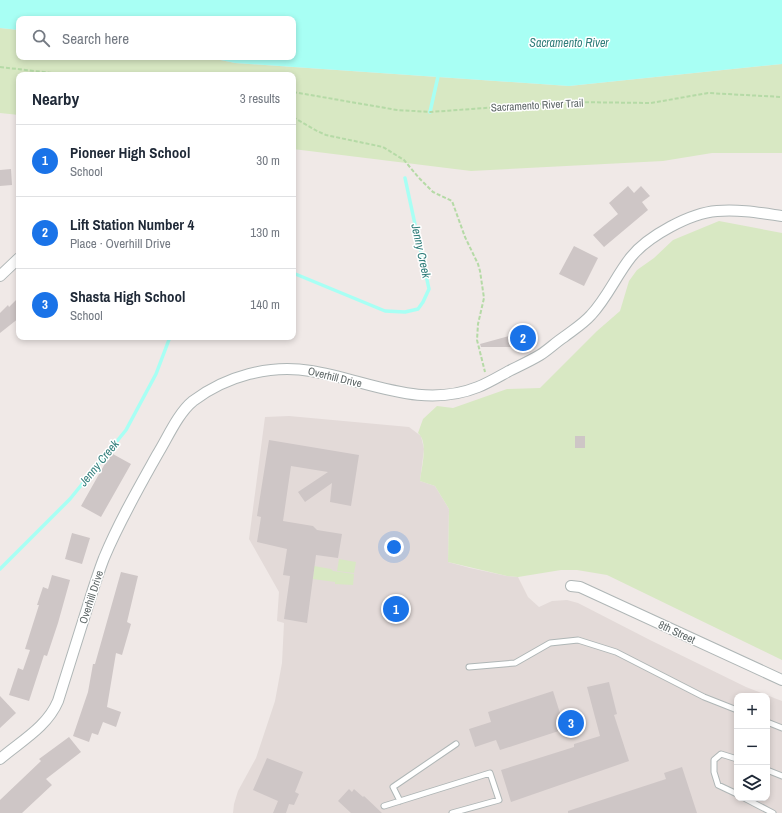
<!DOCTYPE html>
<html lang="en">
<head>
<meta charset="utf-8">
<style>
  :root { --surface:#fff; --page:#f6f6f7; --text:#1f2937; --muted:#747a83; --line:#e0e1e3; --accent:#1a73e8 }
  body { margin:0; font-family:"Archivo Narrow",sans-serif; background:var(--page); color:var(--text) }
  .controls { position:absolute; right:12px; bottom:12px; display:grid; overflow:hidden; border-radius:8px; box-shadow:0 2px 6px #0003 }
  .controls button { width:36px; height:36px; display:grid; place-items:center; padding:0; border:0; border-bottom:1px solid var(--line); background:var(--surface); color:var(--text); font:20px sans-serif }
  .you { position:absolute; left:394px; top:547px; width:14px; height:14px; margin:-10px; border:3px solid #fff; border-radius:50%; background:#1a73e8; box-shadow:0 0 0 6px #1a73e833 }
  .badge { display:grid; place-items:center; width:26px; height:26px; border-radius:50%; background:var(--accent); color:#fff; font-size:13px; font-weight:700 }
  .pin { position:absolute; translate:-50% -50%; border:2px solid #fff; box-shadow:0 1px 4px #0006 }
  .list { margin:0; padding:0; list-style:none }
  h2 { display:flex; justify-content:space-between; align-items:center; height:52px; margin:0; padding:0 16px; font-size:17px }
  h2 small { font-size:13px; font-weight:400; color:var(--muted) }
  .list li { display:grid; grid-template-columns:26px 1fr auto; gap:12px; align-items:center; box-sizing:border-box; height:72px; padding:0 16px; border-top:1px solid var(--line) }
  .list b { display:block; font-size:15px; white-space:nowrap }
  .list p { margin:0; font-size:13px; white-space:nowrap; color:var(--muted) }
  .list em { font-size:13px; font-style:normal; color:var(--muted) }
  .icon { flex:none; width:22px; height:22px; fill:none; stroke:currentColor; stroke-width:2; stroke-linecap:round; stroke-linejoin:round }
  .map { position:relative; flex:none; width:782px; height:813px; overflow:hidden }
  .search { position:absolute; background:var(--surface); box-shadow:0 2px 6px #0003; left:16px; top:16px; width:280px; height:44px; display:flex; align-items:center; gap:10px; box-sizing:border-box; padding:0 14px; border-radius:8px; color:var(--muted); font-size:15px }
  .panel { position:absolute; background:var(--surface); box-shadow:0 2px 6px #0003; left:16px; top:72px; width:280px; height:268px; border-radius:8px }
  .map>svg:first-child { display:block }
</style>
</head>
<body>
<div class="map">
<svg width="782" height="813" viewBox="0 0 782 813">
  <rect width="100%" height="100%" fill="#f0e9e7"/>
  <path fill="#e3dad8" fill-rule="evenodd" d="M289 416 409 427 421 436 424 449 420 481 435 486 449 509 448 562 470 568 507 576 518 577 528 597 539 607 552 601 567 600 578 603 650 640 746 687 782 701V813H233L234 804 238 791 256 758 275 701 282 663 284 623 277 621 279 592 249 539 265 417ZM737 696H767V798H737Z"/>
  <path fill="#d8e8c3" d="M0 28 19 30V57H206L235 63 569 86 782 64V153H712L663 161 471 171 293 149V75H19V115L0 113Z
    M719 221 782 233V660L607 575 577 570H561L518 577 507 576 448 562 449 509 435 486 420 481C421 469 429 442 418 433L423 419 437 406 453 408 507 389 540 388 597 331 620 311 629 281 637 270 654 258 673 240Z
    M339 559 356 562 354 573 337 571Z
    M314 566 331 569 333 571 354 574 353 585 335 584V582L313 579Z"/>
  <path fill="#a8fff4" d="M0 0H782V64L569 86 235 63 206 57H293V19H19V30L0 28Z"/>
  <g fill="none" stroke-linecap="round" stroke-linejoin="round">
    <path stroke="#a8fff4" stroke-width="3.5" d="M430 112 439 72
      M293 273 385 311 405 312 418 309 423 302 429 289 405 178
      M0 569 70 499 126 430 156 374 170 337"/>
  </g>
  <path fill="#cec6c6" d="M11 169 12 185 0 186V170Z
    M628 186 634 193 641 186 650 196 642 202 648 210 604 247 593 235 618 214 609 203Z
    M574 246 598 258 584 286 559 274Z
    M19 297V318L0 333V313L8 305 9 307Z
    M513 329H533V347H481L480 344 513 335Z
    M575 436H585V448H575Z
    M269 440 359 455 351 506 330 502 332 483 305 502 298 492 328 472 291 466 283 521 313 526 317 530 342 534 338 558 316 555 307 623 284 619 290 576 283 575 287 549 257 542 261 517 257 516Z
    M111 453 131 464 101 517 81 506Z
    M72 533 90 538 82 564 65 559Z
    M121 572 138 576 127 622 131 624 122 655 116 653 107 707 121 712 116 727 103 722 98 735 92 733 89 742 73 736 88 692 93 664H95Z
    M52 575 70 580 58 623 47 656 44 655 29 701 9 695 18 668 23 670 30 650 25 649 39 605H37L43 587 48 589Z
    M609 682 617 714 614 715 629 761 511 802 501 770 574 747V744L600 736 587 687Z
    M553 691 565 729 500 750 496 740 475 747 469 729 491 722 488 712Z
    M0 696 16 713 0 728Z
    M69 737 81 752 46 779 52 785 22 813H0V800L41 761 39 759Z
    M267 758 303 772 295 792 299 794 294 805 289 804 286 813H273L278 801 253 790Z
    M682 767 697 813H568V811L666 779 664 773Z
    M349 789 352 792 354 789 363 797 364 796 382 813H351L338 801Z"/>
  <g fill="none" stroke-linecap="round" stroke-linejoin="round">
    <g stroke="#afb6b6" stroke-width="7">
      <path id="service" d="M469 667 515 663 550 643 578 640 616 652 704 697 737 710
        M767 722 782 728
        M737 759 721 754 714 760V772L718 785 737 794
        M767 770 782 776
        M744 798 773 813
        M400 801 393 787 456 744
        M384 806 490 773 499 800 452 813"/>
    </g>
    <g stroke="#afb6b6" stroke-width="12">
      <path id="minor" d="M0 276 19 258
        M571 586 580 587 782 680
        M0 759C21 741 47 727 58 701 67 672 76 643 85 615 91 596 97 576 104 558 119 522 138 489 157 455 167 439 178 413 193 401 226 376 270 364 311 371 367 380 421 410 478 387 488 383 498 377 509 371 519 366 530 361 540 355 548 350 555 343 564 337 573 330 583 324 591 315 607 298 616 276 631 257 648 236 690 213 717 211 739 209 761 213 782 216"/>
    </g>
    <path stroke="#b5daa6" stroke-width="2" stroke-dasharray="4 2" stroke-linecap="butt" d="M0 67 69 75
      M293 92 397 110 430 112 568 102 651 103 708 93 782 97
      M293 117 317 131 326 135 383 147 404 160 419 178 433 192 452 201 465 237 478 264 480 271 484 298 478 324 477 340 485 372"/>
    <use href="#service" stroke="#fff" stroke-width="5"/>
    <use href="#minor" stroke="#fff" stroke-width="10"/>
  </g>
  <g text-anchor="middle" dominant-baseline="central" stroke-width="3" stroke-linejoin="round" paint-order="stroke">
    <g font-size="11" fill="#5e6767" stroke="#fff">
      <text transform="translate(537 105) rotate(-3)">Sacramento River Trail</text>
      <text transform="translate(335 377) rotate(14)">Overhill Drive</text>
      <text transform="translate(91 597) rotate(-72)">Overhill Drive</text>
      <text transform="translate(677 632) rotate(25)">8th Street</text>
    </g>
    <g font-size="12" font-style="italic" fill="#317e7b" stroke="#fff">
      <text x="569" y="43">Sacramento River</text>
      <text transform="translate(421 251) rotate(78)">Jenny Creek</text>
      <text transform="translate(99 463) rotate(-51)">Jenny Creek</text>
    </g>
  </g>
</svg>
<div class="controls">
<button>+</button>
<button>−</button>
<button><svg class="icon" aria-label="layers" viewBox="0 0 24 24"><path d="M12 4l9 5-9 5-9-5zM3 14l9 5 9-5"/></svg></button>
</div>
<div class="you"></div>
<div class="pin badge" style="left:396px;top:609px">1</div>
<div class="pin badge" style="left:523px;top:338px">2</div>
<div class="pin badge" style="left:571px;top:723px">3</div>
<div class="search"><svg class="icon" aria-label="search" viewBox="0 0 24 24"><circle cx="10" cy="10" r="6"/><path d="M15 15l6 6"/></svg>Search here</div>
<section class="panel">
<h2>Nearby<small>3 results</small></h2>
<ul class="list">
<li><span class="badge">1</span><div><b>Pioneer High School</b><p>School</p></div><em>30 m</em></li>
<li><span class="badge">2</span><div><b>Lift Station Number 4</b><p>Place · Overhill Drive</p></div><em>130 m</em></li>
<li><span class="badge">3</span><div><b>Shasta High School</b><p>School</p></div><em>140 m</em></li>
</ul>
</section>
</div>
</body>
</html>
